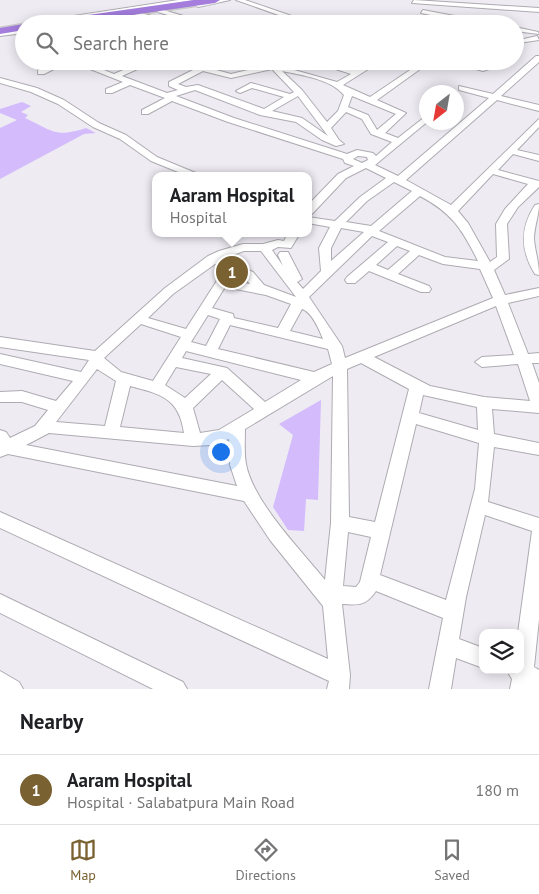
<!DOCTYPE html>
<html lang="en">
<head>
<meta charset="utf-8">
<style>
  :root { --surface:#fff; --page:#f6f6f6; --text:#202124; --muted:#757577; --line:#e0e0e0; --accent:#796132 }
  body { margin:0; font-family:"PT Sans",sans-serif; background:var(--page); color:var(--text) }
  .controls { position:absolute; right:15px; bottom:15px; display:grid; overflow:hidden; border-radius:10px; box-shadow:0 2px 12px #0003 }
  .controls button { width:45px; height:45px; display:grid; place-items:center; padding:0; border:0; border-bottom:1px solid var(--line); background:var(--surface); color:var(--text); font:25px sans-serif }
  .compass { position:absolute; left:419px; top:85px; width:45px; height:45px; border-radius:50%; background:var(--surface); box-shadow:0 2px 12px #0003; rotate:211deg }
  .you { position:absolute; left:220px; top:451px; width:18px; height:18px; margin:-12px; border:4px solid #fff; border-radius:50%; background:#1a73e8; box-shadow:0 0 0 8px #1a73e833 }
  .badge { display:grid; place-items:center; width:32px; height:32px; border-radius:50%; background:var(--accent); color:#fff; font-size:16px; font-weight:700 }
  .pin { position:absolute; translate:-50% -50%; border:2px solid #fff; box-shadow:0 1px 5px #0006 }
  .popup { position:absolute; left:152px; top:172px; width:160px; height:65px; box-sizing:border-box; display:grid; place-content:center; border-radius:10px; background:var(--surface); filter:drop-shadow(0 1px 4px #0005); font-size:16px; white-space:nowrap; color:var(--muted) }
  .popup b { font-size:19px; color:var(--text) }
  .popup::after { content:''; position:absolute; left:50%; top:100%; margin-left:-10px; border:10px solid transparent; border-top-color:var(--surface) }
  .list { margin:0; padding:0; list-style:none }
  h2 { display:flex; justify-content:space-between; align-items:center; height:65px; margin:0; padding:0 20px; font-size:21px }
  h2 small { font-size:16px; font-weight:400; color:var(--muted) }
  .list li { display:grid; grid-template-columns:32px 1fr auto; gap:15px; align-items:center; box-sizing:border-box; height:70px; padding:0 20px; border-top:1px solid var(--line) }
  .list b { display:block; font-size:19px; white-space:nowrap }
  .list p { margin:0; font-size:16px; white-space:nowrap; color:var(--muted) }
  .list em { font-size:16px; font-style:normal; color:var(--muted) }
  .icon { flex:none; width:28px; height:28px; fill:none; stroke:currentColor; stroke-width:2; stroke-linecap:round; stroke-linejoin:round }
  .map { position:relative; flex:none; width:539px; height:689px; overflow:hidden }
  .search { position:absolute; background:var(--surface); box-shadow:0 2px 12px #0003; left:15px; right:15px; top:15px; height:55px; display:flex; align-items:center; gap:12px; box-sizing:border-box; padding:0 18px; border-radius:28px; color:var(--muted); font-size:19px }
  .sheet { height:135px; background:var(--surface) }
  nav { display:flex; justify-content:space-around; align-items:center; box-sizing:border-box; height:70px; border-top:1px solid var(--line); background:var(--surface); font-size:14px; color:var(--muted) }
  nav a { display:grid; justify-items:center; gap:2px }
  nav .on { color:var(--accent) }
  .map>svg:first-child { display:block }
</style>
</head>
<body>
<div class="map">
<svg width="539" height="689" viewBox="0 0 539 689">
  <rect width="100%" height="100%" fill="#eeebf3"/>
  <path fill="#d3bbfc" d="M22 102 31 106 21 112 28 115 25 118C53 131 55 138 86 128L96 133 84 134 0 179V128L17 120 0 113V109Z
    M321 400 318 500 306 499 304 531 288 530 273 507 293 435 279 424Z"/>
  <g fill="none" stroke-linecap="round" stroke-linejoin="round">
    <g stroke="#aeabb2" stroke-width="2">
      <path id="minor" d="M178 0H194L41 24H24V26L22 24Z
        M216 0H230L198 7 195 5Z
        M236 0H245L315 24H304Z
        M414 0 539 8V12L412 3Z
        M160 9 207 23 208 24H197L158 12Z
        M423 10 486 22 489 24H474L421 13Z
        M138 12 168 21 169 22 165 24 143 18 132 24H124L137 16 135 14Z
        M263 18 287 22 290 24H250Z
        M515 27 538 32 539 34 515 31Z
        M24 29V33L0 36V32Z
        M537 36 539 40 519 43 515 41Z
        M536 56H539V62L501 96 539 105V111L497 100 406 180 451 205 539 119V127L517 150 539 155V161L513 154 498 170 539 181V187L518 207 507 224 509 259 494 270 505 295 539 288V296L508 303 528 354 539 353V363H532L539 383V413L492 409 494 434 539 443V455L494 447 488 502 539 518V619L534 667 539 670V689H510L512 679 507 671 520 670V633H518L532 531 485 515 466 597 459 639 483 648V668L456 658 451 689H429L443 618 376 591C366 606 358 605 342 604L350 675 349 689H327L329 681 0 528V512L328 659 323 606 270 540 244 501 8 454 0 457V430L6 432 10 438 35 426 48 410 22 402H0V392L22 391 56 401 73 381 0 364V354L81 372 89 360 0 347V337L95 351 165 288 208 256 219 251 243 244H263L278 240 284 241 288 233H300L291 248 278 247 272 250 283 266 278 255 280 252H288L302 279 297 282 303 289 321 271 319 248 330 227 308 223V217L335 221 360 197 386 178 366 168 346 178 312 214 308 215V205L338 174 354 166 345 163 343 159 228 122 172 101 148 114H142V110L165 98 130 85 112 93H106V89L123 82 70 61 44 74H38V70C72 56 81 61 114 74L144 61H155L122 76 167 93 178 90 169 86V82L195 69 184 66V62H187L231 74 273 64 274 61H282L280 66 337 82 351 74 311 61H324L357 70 371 61H381L343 85 370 97 413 68 398 61H410L423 67 377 100 406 113 385 133 398 138 426 116 427 122 375 165 398 176 489 98 459 90V86L493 94ZM272 69 294 92 290 94 251 83 236 91 240 93 252 88 284 97 264 109 198 85 186 87 178 84 203 71 231 78ZM282 71C301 75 331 79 344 95L338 111 327 122 302 90ZM195 90 260 115 296 122 322 140 336 146 344 144 339 140 331 128 346 112 362 119 371 134 392 142 376 156 373 153 357 150 347 154 234 118 176 96ZM298 96 328 136 302 118 272 111ZM352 96 396 114 377 130 368 115 348 107ZM358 156 367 157 368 160 362 163 353 159ZM493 174 528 184 505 209 496 224 497 257 490 262 468 223 458 211ZM394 182 412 191 371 226 346 222 367 201ZM420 196C452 213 462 229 478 261L445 257 379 231ZM341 228 364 232 331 261V248ZM372 236 388 242 347 277 345 280 347 283H355L369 271 421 292H429L431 289 429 286 398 274 419 255 443 264 480 269 493 298 345 358 342 346 309 297ZM397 246 410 251 388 270 376 265ZM244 251H261L296 297 264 285 253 272 222 259ZM215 264 245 278 250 284 218 279 186 329 148 318 173 294ZM225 287 266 295 291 304 278 328 234 318 233 314 212 308ZM496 306 514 355 482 357 475 362 482 367 518 364 530 401 484 397 430 386 374 357ZM302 309C312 312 319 329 323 339L290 331ZM208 315 220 319 206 346 191 342ZM141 324 181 337 153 381 121 372 104 358ZM230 325 328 349 332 364 314 372 218 349ZM186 351 301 380 265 402 227 368 182 358ZM361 363 409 389 375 522 349 517 347 369ZM176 367 211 374 185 398 165 385ZM97 369 116 381 105 426 56 422ZM333 376 331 523 325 580C301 550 253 502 246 464 244 453 245 441 245 429ZM222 380 254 409 219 430 200 433 193 408ZM130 386C161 394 179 398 184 433L120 427ZM423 395 477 407 478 430 419 413ZM416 424 479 443 475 489 446 600 380 575ZM49 433 193 446 212 445 229 439 230 465 237 486 26 445ZM348 532 371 537 360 582 356 587 343 586Z
        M221 61H231L224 65 220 63Z
        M447 61C455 61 465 65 472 64 482 63 487 58 495 67L483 71Z
        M0 78 37 88 64 100 99 123 126 135 157 157 203 176H188L151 161 120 139 93 127 58 104 31 92 0 83Z
        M539 204C539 216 534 227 534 239 535 251 539 262 539 275L535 274C520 250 520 228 535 205Z
        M0 594 183 682 187 689H153L0 613Z
        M0 671 19 682 23 689H0Z"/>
    </g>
    <g stroke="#cbcbcc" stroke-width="3">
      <path id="highway" d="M194 0H220L215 3 70 24H41L46 21Z
        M24 24V30L0 34V28Z"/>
    </g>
    <use href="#minor" fill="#fff" fill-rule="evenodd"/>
    <use href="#highway" fill="#a47ddd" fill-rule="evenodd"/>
  </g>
</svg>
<div class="controls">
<button><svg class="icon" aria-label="layers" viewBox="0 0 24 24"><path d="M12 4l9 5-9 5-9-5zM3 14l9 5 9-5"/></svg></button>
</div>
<svg class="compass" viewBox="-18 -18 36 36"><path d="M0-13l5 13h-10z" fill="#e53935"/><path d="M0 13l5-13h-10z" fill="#757577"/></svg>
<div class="you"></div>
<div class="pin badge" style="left:232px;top:272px">1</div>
<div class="popup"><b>Aaram Hospital</b>Hospital</div>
<div class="search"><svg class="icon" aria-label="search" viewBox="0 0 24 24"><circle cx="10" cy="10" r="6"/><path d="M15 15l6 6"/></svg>Search here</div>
</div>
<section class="sheet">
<h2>Nearby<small></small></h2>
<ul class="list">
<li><span class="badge">1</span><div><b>Aaram Hospital</b><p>Hospital · Salabatpura Main Road</p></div><em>180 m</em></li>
</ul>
</section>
<nav>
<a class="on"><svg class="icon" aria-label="map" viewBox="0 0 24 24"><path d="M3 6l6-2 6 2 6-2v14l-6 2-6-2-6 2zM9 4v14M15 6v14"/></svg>Map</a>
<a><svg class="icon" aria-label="directions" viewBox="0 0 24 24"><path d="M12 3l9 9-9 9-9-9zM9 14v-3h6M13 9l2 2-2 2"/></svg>Directions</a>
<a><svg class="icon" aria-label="saved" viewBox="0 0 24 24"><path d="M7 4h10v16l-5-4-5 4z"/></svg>Saved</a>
</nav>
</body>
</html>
